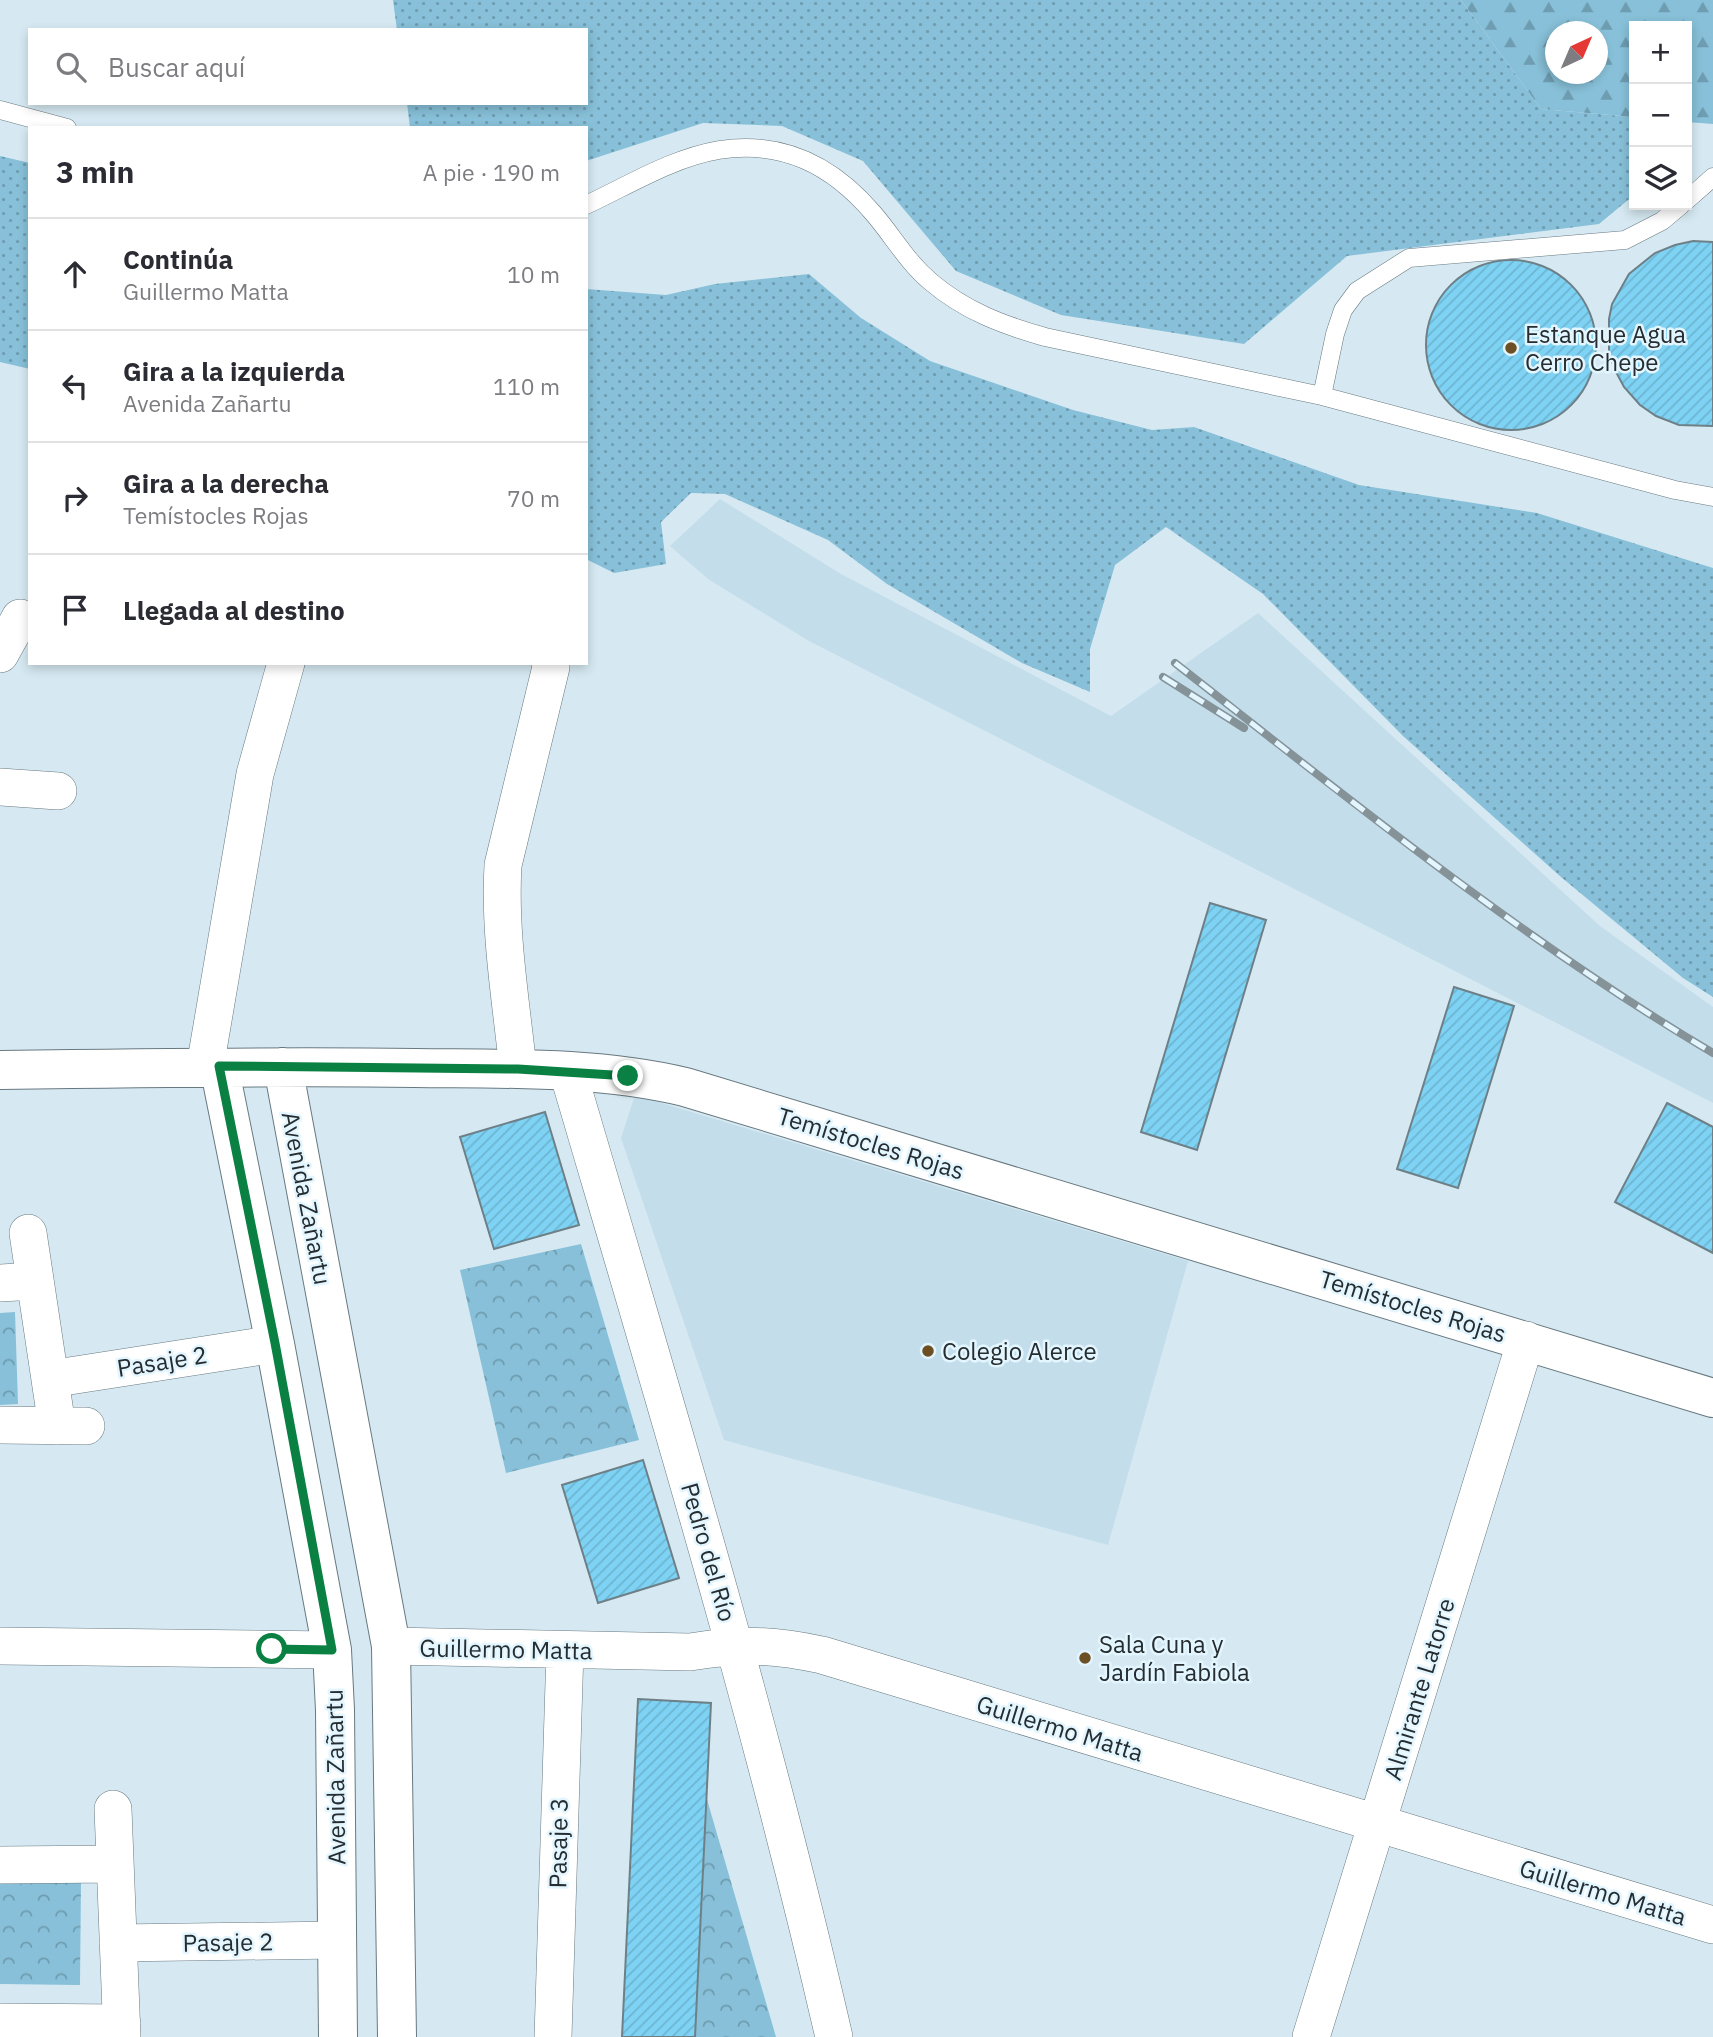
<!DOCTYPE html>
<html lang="es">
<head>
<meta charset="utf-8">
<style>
  :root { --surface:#fff; --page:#f7f7f7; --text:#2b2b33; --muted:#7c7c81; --line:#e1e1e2 }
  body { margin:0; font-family:"IBM Plex Sans",sans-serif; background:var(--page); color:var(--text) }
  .controls { position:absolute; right:21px; top:21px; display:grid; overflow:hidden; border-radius:0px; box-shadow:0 4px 10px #0003 }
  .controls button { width:63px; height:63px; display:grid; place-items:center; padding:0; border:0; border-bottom:2px solid var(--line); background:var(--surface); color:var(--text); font:35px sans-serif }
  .compass { position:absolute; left:1545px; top:21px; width:63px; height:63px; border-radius:50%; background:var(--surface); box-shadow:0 4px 10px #0003; rotate:44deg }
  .stop { position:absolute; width:21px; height:21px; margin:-16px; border:5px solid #0b8043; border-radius:50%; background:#fff }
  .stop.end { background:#0b8043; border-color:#fff; box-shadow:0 2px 7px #0008 }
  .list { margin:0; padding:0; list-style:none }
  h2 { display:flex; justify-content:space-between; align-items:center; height:91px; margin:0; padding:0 28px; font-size:30px }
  h2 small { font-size:23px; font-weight:400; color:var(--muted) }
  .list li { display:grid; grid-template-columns:46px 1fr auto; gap:21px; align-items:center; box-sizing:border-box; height:112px; padding:0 28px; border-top:2px solid var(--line) }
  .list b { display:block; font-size:26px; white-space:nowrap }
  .list p { margin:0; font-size:23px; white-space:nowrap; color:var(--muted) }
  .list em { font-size:23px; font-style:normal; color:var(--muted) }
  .icon { flex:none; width:38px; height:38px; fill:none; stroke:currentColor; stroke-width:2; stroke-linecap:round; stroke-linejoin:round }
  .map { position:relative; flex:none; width:1713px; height:2037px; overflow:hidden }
  .search { position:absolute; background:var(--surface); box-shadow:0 4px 10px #0003; left:28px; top:28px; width:560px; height:77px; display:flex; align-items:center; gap:18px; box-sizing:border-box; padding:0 24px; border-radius:0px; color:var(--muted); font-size:26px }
  .panel { position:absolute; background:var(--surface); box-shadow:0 4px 10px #0003; left:28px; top:126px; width:560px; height:539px; border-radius:0px }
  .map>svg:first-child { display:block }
</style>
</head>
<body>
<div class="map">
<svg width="1713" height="2037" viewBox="0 0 1713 2037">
  <defs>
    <pattern id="grass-dots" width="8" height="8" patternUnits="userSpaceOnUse" patternTransform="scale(1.75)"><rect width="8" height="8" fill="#87c0d8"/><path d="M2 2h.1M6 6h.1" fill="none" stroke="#6e9cb0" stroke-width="1.8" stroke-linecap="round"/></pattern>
    <pattern id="forest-firs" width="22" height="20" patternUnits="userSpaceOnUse" patternTransform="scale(1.75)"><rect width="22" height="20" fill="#87c0d8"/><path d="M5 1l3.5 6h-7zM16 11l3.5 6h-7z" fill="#6e9cb0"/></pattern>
    <pattern id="park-crowns" width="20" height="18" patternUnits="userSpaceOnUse" patternTransform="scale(1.75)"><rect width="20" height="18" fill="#87c0d8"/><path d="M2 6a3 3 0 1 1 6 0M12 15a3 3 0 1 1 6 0" fill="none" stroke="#6e9cb0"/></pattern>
    <pattern id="building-hatch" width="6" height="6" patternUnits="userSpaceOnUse" patternTransform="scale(1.75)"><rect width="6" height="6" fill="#7ed2f4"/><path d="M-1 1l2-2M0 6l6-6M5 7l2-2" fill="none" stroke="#6db5d2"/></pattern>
  </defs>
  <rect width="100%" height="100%" fill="#d6e9f2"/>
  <path fill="#c3deea" d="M720 499 841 574 1111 716 1258 613 1600 926 1713 1007V1103L809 641 708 579 670 546Z
    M635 1095 1188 1261 1108 1545 724 1440 621 1138Z"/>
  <path fill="url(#grass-dots)" d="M393 0H1461L1541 109 1634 117V195L1599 224 1347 256 1244 344 1061 315 956 271 863 161 782 126 703 123 586 161V128H410L407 103H586V30H397Z
    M0 156 30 163V369L0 362Z
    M809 274 861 318 930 361 1073 410 1152 430 1194 427 1359 485 1537 513 1713 568V997L1683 978 1561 877 1403 736 1263 594 1166 527 1115 565 1090 649V692L1022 663 887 584 828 540 725 494 691 493 661 522 666 564 614 573 586 559V289L666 295 715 284Z"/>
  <path fill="url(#forest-firs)" fill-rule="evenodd" d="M1461 0H1713V124L1687 122V26H1634V117L1541 109ZM1556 32H1598V74H1556Z"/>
  <path fill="url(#park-crowns)" d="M581 1244 639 1440 506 1473 460 1270Z
    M15 1312 18 1404 0 1405V1313Z
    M697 1765 776 2037H683Z
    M0 1878 81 1879 80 1985 0 1984Z"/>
  <path fill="url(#building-hatch)" stroke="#6e8087" stroke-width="2" d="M1693 241 1713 242V426L1679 425 1656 416 1640 405 1624 387 1615 370 1609 353V319L1612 304 1629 274 1655 253 1675 245Z
    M1426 345a85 85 0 1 1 170 0a85 85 0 1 1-170 0Z
    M1210 903 1266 920 1197 1150 1141 1132Z
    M1454 987 1514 1006 1458 1188 1397 1169Z
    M1667 1103 1713 1127V1253L1615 1202Z
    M545 1112 579 1225 494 1249 460 1137Z
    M643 1460 679 1578 598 1603 562 1485Z
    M638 1699 711 1703 695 2037H622Z"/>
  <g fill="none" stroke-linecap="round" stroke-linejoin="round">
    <g stroke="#687980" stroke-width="19">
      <path id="service" d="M0 110 67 128
        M1687 200 1713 177
        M586 205C629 185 672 158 719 150 783 140 832 165 873 213 893 236 907 262 931 282 965 311 1003 325 1045 337L1322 396 1675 490 1713 497
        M1322 396 1335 334 1343 310 1357 291 1409 258 1625 240 1662 221 1681 205"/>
    </g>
    <g stroke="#687980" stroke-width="38">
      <path id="minor" d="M0 654 20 618
        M0 787 58 791
        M205 1067 255 774 286 663
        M518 1069C511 1001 499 933 503 865L551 667 550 663
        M568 1072C662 1392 759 1711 834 2037
        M28 1233 57 1426
        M0 1283 35 1281
        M50 1379 275 1344
        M0 1425 86 1426
        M0 1646 332 1650
        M391 1646 690 1652C743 1644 769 1644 822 1655L1713 1925
        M113 1809 122 2037
        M0 1865 115 1864
        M118 1943 337 1940
        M0 2022 122 2023
        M553 2037 565 1650
        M1311 2037 1526 1340"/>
    </g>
    <g stroke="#687980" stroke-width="40">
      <path id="tertiary" d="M219 1066 275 1344 332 1650 335 1710 338 2037
        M283 1067 391 1646 397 2037
        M0 1070C138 1068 277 1066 415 1068 505 1069 597 1066 685 1087L1713 1398"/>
    </g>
    <use href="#service" stroke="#fff" stroke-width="18"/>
    <use href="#minor" stroke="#fff" stroke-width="37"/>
    <use href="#tertiary" stroke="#fff" stroke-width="38"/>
    <g stroke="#859399" stroke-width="8">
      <path id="rail" d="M1175 663C1349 799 1522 940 1713 1053
        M1163 677 1244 728"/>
    </g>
    <use href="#rail" stroke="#e3f6ff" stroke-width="5" stroke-dasharray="16" stroke-linecap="butt"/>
  </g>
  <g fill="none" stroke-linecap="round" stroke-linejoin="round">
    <path stroke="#0b8043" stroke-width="9" d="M272 1649 332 1650 275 1343 219 1066 518 1069 628 1076"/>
  </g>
  <g fill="#6c5023" stroke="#e3f6ff" stroke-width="2.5">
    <circle cx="1511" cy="348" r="7"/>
    <circle cx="928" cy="1351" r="7"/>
    <circle cx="1085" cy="1658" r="7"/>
  </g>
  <g text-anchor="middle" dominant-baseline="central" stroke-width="5" stroke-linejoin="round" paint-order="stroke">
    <g font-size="24" fill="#262d30" stroke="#e3f6ff" text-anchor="start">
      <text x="1525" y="334">Estanque Agua<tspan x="1525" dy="28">Cerro Chepe</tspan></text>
      <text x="942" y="1351">Colegio Alerce</text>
      <text x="1099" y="1644">Sala Cuna y<tspan x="1099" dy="28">Jardín Fabiola</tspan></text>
    </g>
    <g font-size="24" fill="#262d30" stroke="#e3f6ff">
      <text transform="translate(871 1143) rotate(17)">Temístocles Rojas</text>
      <text transform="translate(307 1198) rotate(79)">Avenida Zañartu</text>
      <text transform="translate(1413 1306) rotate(17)">Temístocles Rojas</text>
      <text transform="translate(162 1361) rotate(-9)">Pasaje 2</text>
      <text transform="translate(709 1552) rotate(74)">Pedro del Río</text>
      <text transform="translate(506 1649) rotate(1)">Guillermo Matta</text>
      <text transform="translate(1419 1689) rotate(-73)">Almirante Latorre</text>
      <text transform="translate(1060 1728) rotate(17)">Guillermo Matta</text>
      <text transform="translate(335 1777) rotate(-91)">Avenida Zañartu</text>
      <text transform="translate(558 1843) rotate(-89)">Pasaje 3</text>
      <text transform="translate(1603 1892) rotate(17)">Guillermo Matta</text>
      <text transform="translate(228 1942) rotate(-1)">Pasaje 2</text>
    </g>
  </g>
</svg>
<div class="controls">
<button>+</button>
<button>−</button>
<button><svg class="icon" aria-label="layers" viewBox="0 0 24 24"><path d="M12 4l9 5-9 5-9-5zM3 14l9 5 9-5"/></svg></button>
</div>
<svg class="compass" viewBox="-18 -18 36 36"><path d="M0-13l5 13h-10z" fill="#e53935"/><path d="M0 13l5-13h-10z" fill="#7c7c81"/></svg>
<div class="stop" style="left:272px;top:1649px"></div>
<div class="stop end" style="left:628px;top:1076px"></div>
<div class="search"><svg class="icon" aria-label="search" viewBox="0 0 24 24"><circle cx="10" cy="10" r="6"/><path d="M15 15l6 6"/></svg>Buscar aquí</div>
<section class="panel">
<h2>3 min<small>A pie · 190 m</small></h2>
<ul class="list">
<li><svg class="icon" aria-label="ahead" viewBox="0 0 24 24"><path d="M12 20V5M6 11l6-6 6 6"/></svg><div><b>Continúa</b><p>Guillermo Matta</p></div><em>10 m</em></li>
<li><svg class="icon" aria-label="left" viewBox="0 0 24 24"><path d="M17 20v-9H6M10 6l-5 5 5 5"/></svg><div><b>Gira a la izquierda</b><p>Avenida Zañartu</p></div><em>110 m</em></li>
<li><svg class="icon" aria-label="right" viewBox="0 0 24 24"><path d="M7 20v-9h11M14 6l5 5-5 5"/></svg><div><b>Gira a la derecha</b><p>Temístocles Rojas</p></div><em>70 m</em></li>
<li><svg class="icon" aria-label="arrive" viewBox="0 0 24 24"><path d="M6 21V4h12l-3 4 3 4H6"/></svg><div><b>Llegada al destino</b></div></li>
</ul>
</section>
</div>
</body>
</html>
